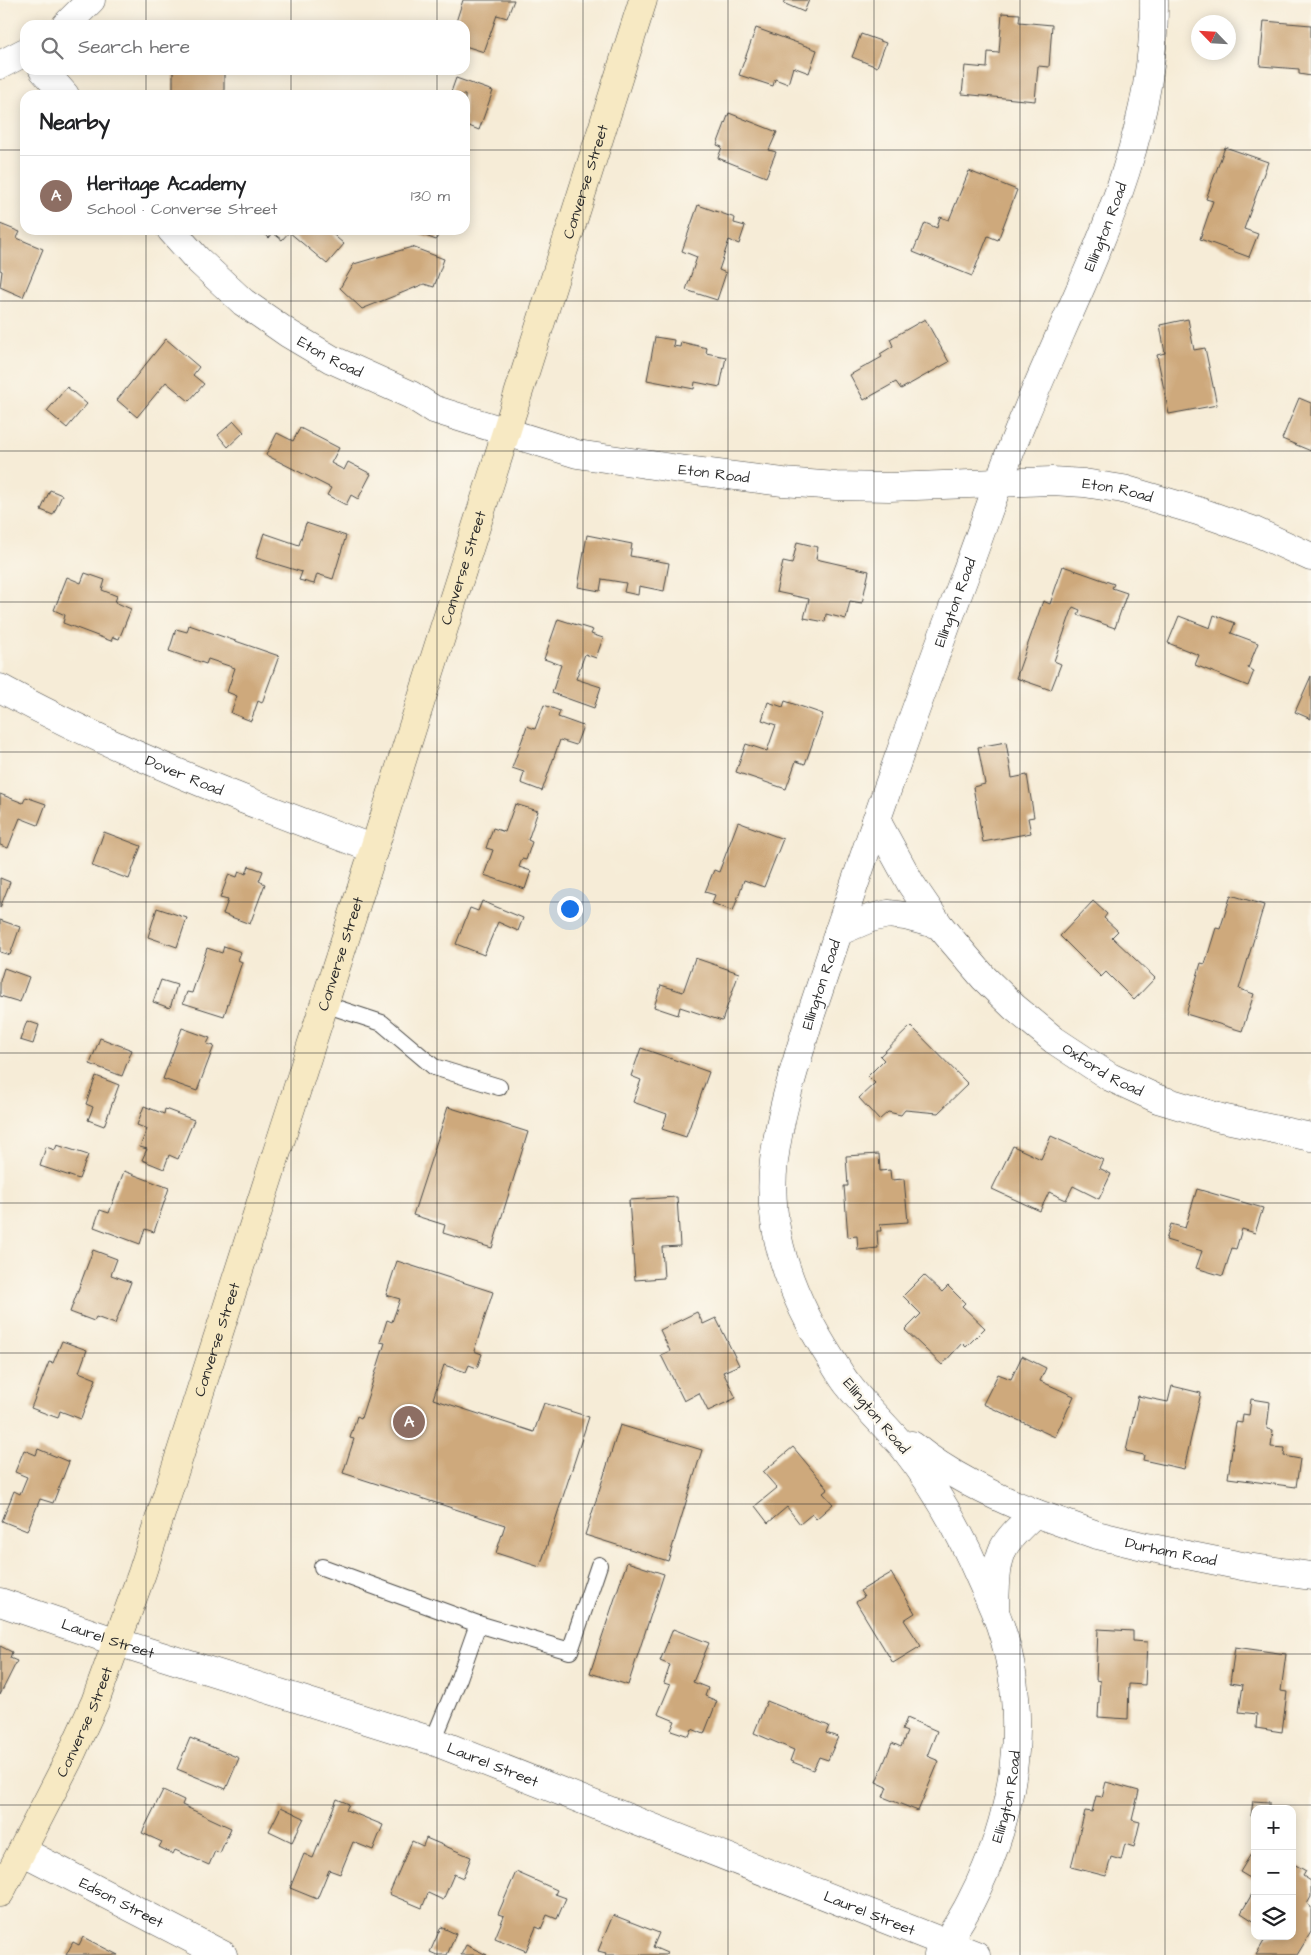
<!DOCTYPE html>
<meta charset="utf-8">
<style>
:root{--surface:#fff;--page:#f6f6f6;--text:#202124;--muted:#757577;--line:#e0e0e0;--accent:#c8321e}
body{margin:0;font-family:"Architects Daughter",sans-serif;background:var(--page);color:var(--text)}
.controls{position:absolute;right:15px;bottom:15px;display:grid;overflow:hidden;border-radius:10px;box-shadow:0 2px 12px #0003}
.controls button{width:45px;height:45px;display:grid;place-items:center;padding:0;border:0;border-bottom:1px solid var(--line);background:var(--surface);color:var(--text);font:25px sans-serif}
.compass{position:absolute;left:1191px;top:15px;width:45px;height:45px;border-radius:50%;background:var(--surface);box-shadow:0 2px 12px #0003;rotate:295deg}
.you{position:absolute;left:569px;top:908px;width:18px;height:18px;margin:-12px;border:4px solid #fff;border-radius:50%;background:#1a73e8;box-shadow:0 0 0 8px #1a73e833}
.badge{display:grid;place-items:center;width:32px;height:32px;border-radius:50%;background:var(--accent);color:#fff;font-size:16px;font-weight:700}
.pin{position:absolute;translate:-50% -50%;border:2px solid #fff;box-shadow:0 1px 5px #0006}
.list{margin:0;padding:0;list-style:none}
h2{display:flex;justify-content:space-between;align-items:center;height:65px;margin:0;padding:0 20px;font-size:21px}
h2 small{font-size:16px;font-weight:400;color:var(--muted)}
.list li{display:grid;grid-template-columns:32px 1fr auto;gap:15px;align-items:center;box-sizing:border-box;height:80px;padding:0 20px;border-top:1px solid var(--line)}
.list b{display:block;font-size:19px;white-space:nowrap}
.list p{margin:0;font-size:16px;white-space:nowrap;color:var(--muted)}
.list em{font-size:16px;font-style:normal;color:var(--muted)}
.icon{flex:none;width:28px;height:28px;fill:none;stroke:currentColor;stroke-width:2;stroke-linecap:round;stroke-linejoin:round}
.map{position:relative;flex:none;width:1311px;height:1955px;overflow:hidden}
.search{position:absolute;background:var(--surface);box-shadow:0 2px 12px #0003;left:20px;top:20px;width:450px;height:55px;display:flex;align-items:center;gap:12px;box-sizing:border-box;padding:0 18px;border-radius:15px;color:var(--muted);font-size:19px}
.panel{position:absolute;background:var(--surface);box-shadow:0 2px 12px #0003;left:20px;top:90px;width:450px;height:145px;border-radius:15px}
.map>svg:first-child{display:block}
.building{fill:#cea97b}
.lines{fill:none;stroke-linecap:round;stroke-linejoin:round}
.service-casing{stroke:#494845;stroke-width:18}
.minor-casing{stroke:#494845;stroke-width:29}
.tertiary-casing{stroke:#494845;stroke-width:29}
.secondary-casing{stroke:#494845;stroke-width:29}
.service{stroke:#fff;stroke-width:16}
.minor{stroke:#fff;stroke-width:28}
.tertiary{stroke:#fff;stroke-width:28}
.secondary{stroke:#f7e9c3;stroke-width:28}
.grid{fill:none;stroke:#2b2b2b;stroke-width:1;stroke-opacity:0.55}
.labels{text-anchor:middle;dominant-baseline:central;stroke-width:4.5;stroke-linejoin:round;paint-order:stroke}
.street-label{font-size:15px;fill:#2b2b2b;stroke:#fbf7ec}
</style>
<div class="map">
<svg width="1311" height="1955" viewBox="0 0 1311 1955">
<rect width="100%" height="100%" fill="#fbf7ec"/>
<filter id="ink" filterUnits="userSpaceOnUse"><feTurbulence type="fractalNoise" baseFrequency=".02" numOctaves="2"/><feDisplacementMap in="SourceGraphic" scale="10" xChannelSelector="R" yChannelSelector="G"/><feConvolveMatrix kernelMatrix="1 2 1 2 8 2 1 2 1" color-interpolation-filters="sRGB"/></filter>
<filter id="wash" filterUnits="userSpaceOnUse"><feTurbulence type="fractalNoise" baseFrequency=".0096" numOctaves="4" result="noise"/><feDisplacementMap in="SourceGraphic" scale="20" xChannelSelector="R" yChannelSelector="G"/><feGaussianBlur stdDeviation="1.12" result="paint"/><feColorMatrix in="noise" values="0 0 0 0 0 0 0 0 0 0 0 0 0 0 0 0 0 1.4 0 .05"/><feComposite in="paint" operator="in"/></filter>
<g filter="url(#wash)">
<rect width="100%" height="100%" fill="#f6ecd7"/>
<g id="blocks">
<g class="building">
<path d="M463,0H514L507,18L497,15L484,52L465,46V25H455Z"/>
<path d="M785,0H809L804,12L783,3Z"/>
<path d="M1002,13L1020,14L1019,22L1052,25L1049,67L1038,66L1035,101L962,94L965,66L987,68L988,52L999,53Z"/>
<path d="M1264,21L1311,25V76L1299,74V69L1260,66Z"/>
<path d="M756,28L817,50L809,73L793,67L788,84L775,79L773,86L739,75Z"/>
<path d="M861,34L886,43L877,67L852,57Z"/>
<rect x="173" y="70" width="51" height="25"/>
<path d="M456,78L493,91L479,130L469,126L465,135V95H450Z"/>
<path d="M729,113L777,132L769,150L776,152L766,177L718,158L722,147L717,145Z"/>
<path d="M1225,147L1268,162L1244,229L1258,234L1249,257L1200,239L1213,201L1206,199Z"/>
<path d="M969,171L1017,190L998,240L988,236L972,276L913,252L925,223L937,228L940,217L949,220Z"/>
<path d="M698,205L735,218L734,223L745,226L739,244L729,240L719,270L726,273L717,300L686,290L697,257L682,251Z"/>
<path d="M0,224L20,232L17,238L43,249L23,297L0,287L2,271L0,270Z"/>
<path d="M260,230H328L344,244L327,264L289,232L282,240L273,233L269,238Z"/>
<path d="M410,230H440L436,240Z"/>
<path d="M412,247L444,259L434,287L424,284L362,309L340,288L354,264Z"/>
<path d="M925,319L949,362L901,389L896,382L864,400L850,375L882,357L880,354L893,346L890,339Z"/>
<path d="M1188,319L1194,350L1205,348L1217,405L1169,414L1157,355L1165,353L1160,325Z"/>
<path d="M655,337L674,340L673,346L680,347L681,342L707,348L706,353L726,357L720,387L695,382L694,389L647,380Z"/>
<path d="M166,339L199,367L193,375L204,384L189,401L166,382L137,417L117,400Z"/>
<path d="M67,387L87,404L67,428L47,411Z"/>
<path d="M1299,398L1311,403V451L1282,439Z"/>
<path d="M234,421L244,432L228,447L218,435Z"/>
<path d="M300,428L339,448L331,463L344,470L348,462L371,474L358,499L351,495L346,505L327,495L331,488L266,455L277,433L293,441Z"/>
<path d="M50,490L62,495L53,515L41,510Z"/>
<path d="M306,523L346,536L333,579L317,574L314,584L299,580L302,572L256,558L264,533L299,545Z"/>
<path d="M587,535L632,544L630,556L669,563L664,591L639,586L638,595L624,592L626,583L602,579L600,591L578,587Z"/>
<path d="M797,542L818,547L816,559L869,571L862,603L850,601L846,619L826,614L825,622L804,618L809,599L776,592L783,562L792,564Z"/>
<path d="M1063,566L1114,584L1112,588L1127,593L1115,628L1078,615L1080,610L1073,607L1054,661L1061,664L1051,690L1016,678L1043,601L1050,604Z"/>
<path d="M85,573L105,580L102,590L117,596L115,602L131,609L119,639L113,637L111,641L63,623L65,615L54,610L67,577L81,583Z"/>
<path d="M1214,615L1235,623L1231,633L1258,643L1248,668L1254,671L1248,686L1195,665L1199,655L1168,643L1179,616L1210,628Z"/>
<path d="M558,619L593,630L591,634L603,638L596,658L585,654L576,679L601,687L594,708L552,693L561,665L544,659Z"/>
<path d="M189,625L279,656L262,703L258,701L251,721L231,713L237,696L227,692L235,668L208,659L206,664L169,651L176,629L187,632Z"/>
<path d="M1311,676V719L1295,712Z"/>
<path d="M785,701L823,714L805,764L796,761L786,789L736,772L746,744L767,751L776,725L762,720L768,702L783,707Z"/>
<path d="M544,705L560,711L558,717L583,726L576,745L560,740L542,791L521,783L524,772L512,768L527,726L535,729Z"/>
<path d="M1006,742L1012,778L1027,775L1034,817L1028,818L1031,833L983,842L973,787L985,784L978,747Z"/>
<path d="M0,794L23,803L26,797L46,804L38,825L20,818L8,848L0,845Z"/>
<path d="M515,804L538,811L528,840L532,842L526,860L522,859L519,867L531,871L525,889L484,875L493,850L486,848L493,828L505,832Z"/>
<path d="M738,822L783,839L764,887L744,880L733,911L712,903L715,895L705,892L714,870L719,872Z"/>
<path d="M104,832L141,846L129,879L92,866Z"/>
<path d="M249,866L263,871L259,881L265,884L250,924L223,914L228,900L220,898L229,874L237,877L239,871L246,874Z"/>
<path d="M0,878L10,882L0,908Z"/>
<path d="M1231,895L1264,905L1239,989L1254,994L1242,1031L1186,1014L1201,963L1205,964L1216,928L1220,929Z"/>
<path d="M482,901L523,918L518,931L498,922L484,955L456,944L470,908L478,911Z"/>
<path d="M1093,901L1107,914L1104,918L1118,931L1112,937L1155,978L1134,1000L1106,972L1101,977L1060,936Z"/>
<path d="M157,908L187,918L177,947L148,937Z"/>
<path d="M0,920L20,927L10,955L0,952Z"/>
<path d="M224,946L241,952L238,960L242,962L224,1016L183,1003L187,992L192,993L207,948L222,953Z"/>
<path d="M695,958L739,973L722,1021L680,1007L678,1015L654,1007L661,985L683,992Z"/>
<path d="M4,968L29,977L20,1002L0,996V981Z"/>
<path d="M161,980L177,985L170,1008L153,1002Z"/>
<path d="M27,1021L39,1025L33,1044L20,1040Z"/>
<path d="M911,1026L968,1084L938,1113L905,1110L901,1115L888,1112L879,1120L859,1098L875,1083L868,1076L884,1060L880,1056Z"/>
<path d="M182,1028L210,1038L207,1044L214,1046L197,1091L163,1079Z"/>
<path d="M100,1038L132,1050L122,1076L90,1064Z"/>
<path d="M641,1048L709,1072L686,1137L662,1129L667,1114L633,1102L641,1080L631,1076Z"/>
<path d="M96,1076L119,1085L104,1126L88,1120L93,1107L86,1104Z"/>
<path d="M144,1106L164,1114L165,1109L194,1120L178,1159L169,1155L164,1169L142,1160L147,1149L140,1147L147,1129L137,1125Z"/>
<path d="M448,1107L528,1132L492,1248L443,1233L445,1225L413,1215Z"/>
<path d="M1051,1136L1103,1160L1099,1168L1111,1174L1099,1199L1073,1186L1066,1200L1049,1192L1040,1211L992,1189L1013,1146L1041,1159Z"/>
<path d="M57,1145L88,1155L79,1179L40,1166L46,1147L55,1150Z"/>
<path d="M879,1154L880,1171L890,1170L891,1180L904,1179L908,1222L880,1224L881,1231H877L878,1248L858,1250L857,1236L848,1237L844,1186H848L846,1156Z"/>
<path d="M124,1171L169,1188L154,1232L145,1229L140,1244L94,1227L100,1210L109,1213Z"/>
<path d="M1197,1189L1263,1208L1255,1233L1242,1229L1236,1249L1232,1248L1223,1276L1196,1268L1202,1251L1166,1240L1171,1224L1185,1228Z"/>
<path d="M677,1197L680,1246L662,1247L664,1278L635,1280L629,1200Z"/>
<path d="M93,1250L117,1259L111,1275L131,1282L115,1324L96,1317L94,1321L70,1312Z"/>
<path d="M397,1261L493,1292L474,1351L482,1354L477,1368L469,1365L466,1372L444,1365L433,1399L534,1432L544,1403L589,1417L540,1567L496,1553L505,1525L343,1473L354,1439L350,1438L357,1416L361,1418L385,1343L380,1342L387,1320L392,1322L400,1299L386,1295Z"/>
<path d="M924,1275L942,1292L948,1286L965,1303L962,1306L985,1328L966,1347L962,1343L942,1365L905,1330L921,1314L903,1296Z"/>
<path d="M697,1312L703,1324L716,1318L739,1365L723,1372L736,1398L708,1411L699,1393L684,1401L661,1355L670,1351L660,1330Z"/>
<path d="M62,1341L87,1350L79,1372L96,1379L81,1419L60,1411L58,1418L31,1408L49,1362L53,1363Z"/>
<path d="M1022,1356L1046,1368L1040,1381L1074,1396L1055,1437L983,1404L998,1374L1011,1379Z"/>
<path d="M1172,1386L1201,1393L1184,1469L1143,1460L1144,1455L1126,1451L1138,1396L1168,1402Z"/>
<path d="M1251,1399L1270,1402L1267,1429L1273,1430L1271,1447L1285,1448L1284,1456L1300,1459L1296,1487L1228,1478L1236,1422L1242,1423L1243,1414L1249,1415Z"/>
<path d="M620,1425L702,1450L668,1561L585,1535Z"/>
<path d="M793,1447L828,1489L823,1493L833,1504L816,1519L812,1514L800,1524L787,1507L768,1523L755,1506L777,1488L763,1472Z"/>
<path d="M38,1449L69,1462L53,1503L40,1499L27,1531L2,1521L14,1491L20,1494L27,1477L15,1472L24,1450L36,1455Z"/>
<path d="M627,1562L664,1574L628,1685L590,1673Z"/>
<path d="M891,1573L915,1613L904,1620L921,1646L893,1663L856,1602L864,1597L860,1591Z"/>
<path d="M673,1629L709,1643L693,1682L708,1688L705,1696L717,1701L704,1734L692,1729L689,1736L671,1730L675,1721L658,1714L670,1685L664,1683L670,1665L660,1661Z"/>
<path d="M1098,1629L1133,1631V1641L1147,1642L1145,1685L1129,1684L1128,1719L1098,1717L1100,1681L1096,1680Z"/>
<path d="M0,1646L12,1652L10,1658L17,1661L0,1695Z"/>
<path d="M1235,1647L1286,1654L1281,1691L1287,1692L1282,1732L1256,1728L1257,1714L1239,1712L1243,1685L1230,1683Z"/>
<path d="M767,1701L829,1726L826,1733L838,1737L828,1760L819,1757L813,1770L790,1761L794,1750L754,1733Z"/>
<path d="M907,1718L937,1731L927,1756L939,1761L918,1811L883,1797L887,1787L876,1782L892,1743L901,1747L907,1732L902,1730Z"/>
<path d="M190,1738L239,1758L226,1789L177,1769Z"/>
<path d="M1106,1782L1139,1791L1132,1820L1140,1822L1134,1847L1125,1844L1121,1860L1111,1857L1106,1876L1071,1867L1085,1811L1092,1812L1096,1796L1102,1797Z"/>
<path d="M163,1790L184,1800L182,1805L231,1828L220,1853L215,1851L209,1865L175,1850L173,1854L159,1847L162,1842L142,1833Z"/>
<path d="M337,1799L349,1804L346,1810L383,1825L373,1850L353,1842L340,1874L329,1870L317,1899L290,1888L304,1854L313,1858Z"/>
<path d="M1253,1801L1269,1802V1809H1255V1817L1251,1816Z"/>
<path d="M281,1807L304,1818L292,1842L269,1831Z"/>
<path d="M426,1838L471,1857L463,1878L454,1874L443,1900L428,1893L422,1908L389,1894L412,1841L423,1846Z"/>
<path d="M1251,1854L1255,1856V1881L1240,1872Z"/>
<path d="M1292,1863L1306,1871L1303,1876L1311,1881V1897L1307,1904L1311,1907V1932L1297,1955H1256L1267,1936H1292Z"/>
<path d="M516,1872L557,1890L555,1894L566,1898L557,1919L547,1915L541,1929L536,1927L526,1951L495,1938L504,1916L498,1914Z"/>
<path d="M1252,1894L1255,1896V1922L1241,1913Z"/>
<path d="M613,1915L659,1933L653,1947L667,1953L666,1955H605L606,1953L598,1951Z"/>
<path d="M441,1927L456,1934L447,1955H437L430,1952Z"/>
<path d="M83,1937L118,1955H66L73,1942L79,1945Z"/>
<path d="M466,1945L487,1955H461Z"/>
</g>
</g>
</g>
<g filter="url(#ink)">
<use href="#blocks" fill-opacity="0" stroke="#494845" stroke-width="1"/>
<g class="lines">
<defs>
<g id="service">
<path d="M324,1004L382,1023L434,1067L499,1087"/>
<path d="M322,1567L478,1624L459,1678L433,1741"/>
<path d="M478,1624L570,1651L599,1565"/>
</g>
<g id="minor">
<path d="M66,25L91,0"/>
<path d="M0,65L25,52"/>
<path d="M43,70L65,95"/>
<path id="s1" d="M171,230L197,259L243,302L289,334L331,359L411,395L433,409L577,454L679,469L783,482L836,486L889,487L1052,481L1084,483L1123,489L1198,511L1252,530L1311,557"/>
<path id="s2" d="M0,688C119,753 247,802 374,849"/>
<path d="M876,820L911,884L939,925"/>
<path id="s3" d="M838,932L871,918L888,914L905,916L939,925L984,978L1014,1007L1054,1040L1110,1077L1158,1099L1221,1118L1311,1137"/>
<path d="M912,1445C949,1475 991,1495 1035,1513"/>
<path id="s4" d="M995,1608C996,1589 995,1567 1003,1549C1010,1535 1024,1524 1035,1513L1097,1535L1147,1547L1247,1567L1311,1576"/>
<path id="s5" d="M22,1851L223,1955"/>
<path id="s6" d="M938,1955C949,1937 962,1920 971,1901C1015,1816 1031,1717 1000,1625C994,1608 986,1592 979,1576C960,1532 935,1487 905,1449C887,1427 866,1408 849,1386C842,1378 837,1368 831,1359C793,1300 765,1233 774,1161C780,1112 796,1064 810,1017C826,970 841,923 857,877C891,777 927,677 964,578C984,525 1001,472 1023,420C1079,283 1156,152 1154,0"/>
</g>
<g id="tertiary">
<path id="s7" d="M0,1602L117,1642L433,1741L976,1955"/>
</g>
<g id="secondary">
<path id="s8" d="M0,1893L69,1759L95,1702L142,1573L374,849L643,0"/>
</g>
</defs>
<use href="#service" class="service-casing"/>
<use href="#minor" class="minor-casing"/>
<use href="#tertiary" class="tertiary-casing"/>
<use href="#secondary" class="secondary-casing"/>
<use href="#service" class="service"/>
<use href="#minor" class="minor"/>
<use href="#tertiary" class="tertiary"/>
<use href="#secondary" class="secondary"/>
</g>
</g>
<path class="grid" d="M146,0V25M291,0V25M437,0V25M583,0V1955M728,0V1955M874,0V1955M1020,0V1955M1165,0V1955M146,70V95M291,70V95M437,70V95M0,150H25M465,150H1311M146,230V1955M291,230V1955M437,230V1955M0,301H1311M0,451H1311M0,602H1311M0,752H1311M0,902H1311M0,1053H1311M0,1203H1311M0,1353H1311M0,1504H1311M0,1654H1311M0,1805H1311"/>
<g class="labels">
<g class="street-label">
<text stroke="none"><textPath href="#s8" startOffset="1811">Converse Street</textPath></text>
<text stroke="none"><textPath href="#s6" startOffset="1869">Ellington Road</textPath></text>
<text stroke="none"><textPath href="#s1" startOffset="205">Eton Road</textPath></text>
<text stroke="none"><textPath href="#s1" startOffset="610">Eton Road</textPath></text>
<text stroke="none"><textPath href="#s1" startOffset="1015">Eton Road</textPath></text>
<text stroke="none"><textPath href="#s8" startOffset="1406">Converse Street</textPath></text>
<text stroke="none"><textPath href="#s6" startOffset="1464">Ellington Road</textPath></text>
<text stroke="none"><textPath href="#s2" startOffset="204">Dover Road</textPath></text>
<text stroke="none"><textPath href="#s8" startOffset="1001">Converse Street</textPath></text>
<text stroke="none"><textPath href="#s6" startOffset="1059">Ellington Road</textPath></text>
<text stroke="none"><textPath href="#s3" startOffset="326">Oxford Road</textPath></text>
<text stroke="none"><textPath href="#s8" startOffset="596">Converse Street</textPath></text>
<text transform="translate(876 1416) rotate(50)">Ellington Road</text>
<text stroke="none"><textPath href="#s4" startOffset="250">Durham Road</textPath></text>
<text stroke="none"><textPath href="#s7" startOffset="114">Laurel Street</textPath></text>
<text stroke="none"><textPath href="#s8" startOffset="191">Converse Street</textPath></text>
<text stroke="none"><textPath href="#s7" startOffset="519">Laurel Street</textPath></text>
<text stroke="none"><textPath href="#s6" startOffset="174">Ellington Road</textPath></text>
<text stroke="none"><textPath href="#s5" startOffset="112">Edson Street</textPath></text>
<text stroke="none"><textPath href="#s7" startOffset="924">Laurel Street</textPath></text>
</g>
</g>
</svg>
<div class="controls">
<button>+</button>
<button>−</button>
<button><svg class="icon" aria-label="layers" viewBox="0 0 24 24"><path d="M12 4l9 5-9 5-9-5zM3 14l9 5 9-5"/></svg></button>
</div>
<svg class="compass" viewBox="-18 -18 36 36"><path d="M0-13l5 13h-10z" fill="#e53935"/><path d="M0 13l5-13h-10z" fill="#757577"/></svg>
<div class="you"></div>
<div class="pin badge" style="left:409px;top:1422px;background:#8d6e63">A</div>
<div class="search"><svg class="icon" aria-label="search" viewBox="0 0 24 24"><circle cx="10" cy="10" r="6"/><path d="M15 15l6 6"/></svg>Search here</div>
<section class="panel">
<h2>Nearby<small></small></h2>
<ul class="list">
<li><span class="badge" style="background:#8d6e63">A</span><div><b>Heritage Academy</b><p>School · Converse Street</p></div><em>130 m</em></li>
</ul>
</section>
</div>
